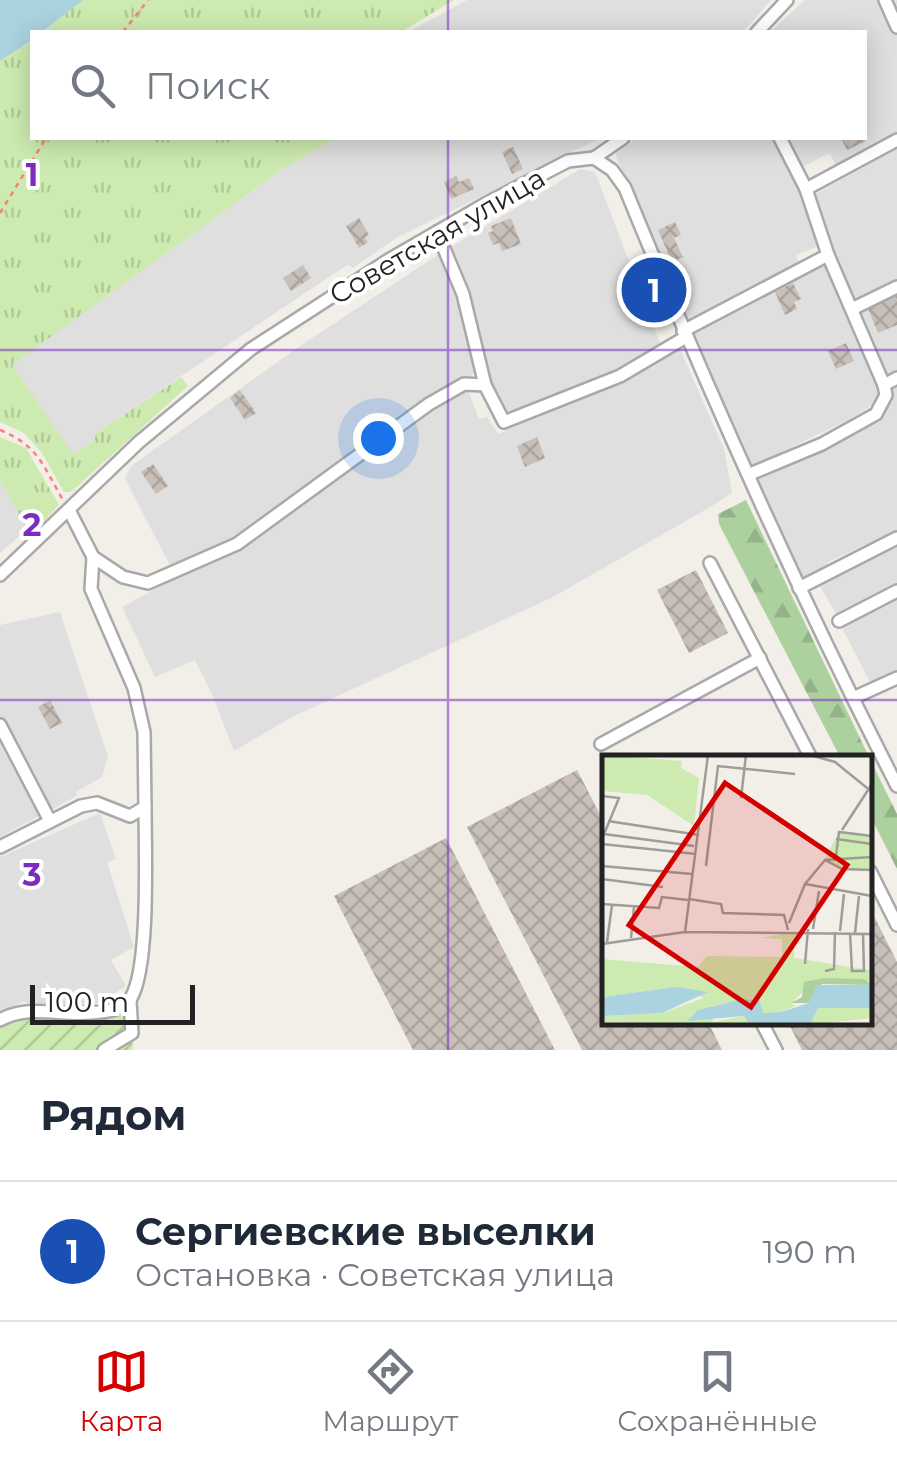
<!DOCTYPE html>
<html lang="ru">
<meta charset="utf-8">
<style>
:root{--surface:#fff;--page:#f6f6f7;--text:#1f2937;--muted:#747a83;--line:#e0e1e3;--accent:#d40000}
body{margin:0;font-family:Montserrat,sans-serif;background:var(--page);color:var(--text)}
.scale{position:absolute;left:30px;bottom:25px;width:165px;box-sizing:border-box;padding-left:10px;border:5px solid #222;border-top:0;font-size:28px;line-height:35px;white-space:nowrap;color:#222;-webkit-text-stroke:8px #fff;paint-order:stroke}
.you{position:absolute;left:378px;top:438px;width:35px;height:35px;margin:-25px;border:8px solid #fff;border-radius:50%;background:#1a73e8;box-shadow:0 0 0 15px #1a73e833}
.badge{display:grid;place-items:center;width:65px;height:65px;border-radius:50%;background:var(--accent);color:#fff;font-size:32px;font-weight:700}
.pin{position:absolute;translate:-50% -50%;border:5px solid #fff;box-shadow:0 2px 10px #0006}
.list{margin:0;padding:0;list-style:none}
h2{display:flex;justify-content:space-between;align-items:center;height:130px;margin:0;padding:0 40px;font-size:42px}
h2 small{font-size:32px;font-weight:400;color:var(--muted)}
.list li{display:grid;grid-template-columns:65px 1fr auto;gap:30px;align-items:center;box-sizing:border-box;height:140px;padding:0 40px;border-top:2px solid var(--line)}
.list b{display:block;font-size:38px;white-space:nowrap}
.list p{margin:0;font-size:32px;white-space:nowrap;color:var(--muted)}
.list em{font-size:32px;font-style:normal;color:var(--muted)}
.icon{flex:none;width:55px;height:55px;fill:none;stroke:currentColor;stroke-width:2;stroke-linecap:round;stroke-linejoin:round}
.map{position:relative;flex:none;width:897px;height:1050px;overflow:hidden}
.search{position:absolute;background:var(--surface);box-shadow:0 5px 25px #0003;left:30px;right:30px;top:30px;height:110px;display:flex;align-items:center;gap:25px;box-sizing:border-box;padding:0 35px;border-radius:0px;color:var(--muted);font-size:38px}
.sheet{height:270px;background:var(--surface)}
nav{display:flex;justify-content:space-around;align-items:center;box-sizing:border-box;height:140px;border-top:2px solid var(--line);background:var(--surface);font-size:28px;color:var(--muted)}
nav a{display:grid;justify-items:center;gap:5px}
nav .on{color:var(--accent)}
.map>svg:first-child{display:block}
.residential{fill:#e0dfdf}
.grass{fill:url(#grass-tufts)}
.forest{fill:url(#forest-firs)}
.garden{fill:url(#garden-furrows)}
.water{fill:#aad3df}
.building{fill:url(#building-cross-hatch)}
.lines{fill:none;stroke-linecap:round;stroke-linejoin:round}
.minor-casing{stroke:#a9a9a9;stroke-width:16}
.path{stroke:#fa8072;stroke-width:2.5;stroke-dasharray:5 5;stroke-linecap:butt}
.minor{stroke:#fff;stroke-width:11}
.grid{fill:none;stroke:#7b2cbf;stroke-width:2.5;stroke-opacity:0.55}
.labels{text-anchor:middle;dominant-baseline:central;stroke-width:8;stroke-linejoin:round;paint-order:stroke}
.street-label{font-size:28px;fill:#222;stroke:#fff}
.inset-road{fill:none;stroke:#9f9d99;stroke-width:2.5}
.view{fill:#d40000;fill-opacity:0.15;stroke:#d40000;stroke-width:5}
.inset-edge{fill:none;stroke:#222;stroke-width:5}
.grid-label{font-size:32px;text-anchor:middle;font-weight:bold;fill:#7b2cbf;stroke:#fff;stroke-width:8;stroke-linejoin:round;paint-order:stroke}
</style>
<div class="map">
<svg width="897" height="1050" viewBox="0 0 897 1050">
<defs>
<pattern id="grass-tufts" width="24" height="20" patternUnits="userSpaceOnUse" patternTransform="scale(2.5)"><rect width="24" height="20" fill="#cdebb0"/><path d="M3 7l-1-3M5 7V3M7 7l1-3M15 17l-1-3M17 17v-4M19 17l1-3" fill="none" stroke="#b0c997"/></pattern>
<pattern id="forest-firs" width="22" height="20" patternUnits="userSpaceOnUse" patternTransform="scale(2.5)"><rect width="22" height="20" fill="#add19e"/><path d="M5 1l3.5 6h-7zM16 11l3.5 6h-7z" fill="#95b388"/></pattern>
<pattern id="garden-furrows" width="10" height="10" patternUnits="userSpaceOnUse" patternTransform="scale(2.5)"><rect width="10" height="10" fill="#cdebb0"/><path d="M-1 1l2-2M0 10L10 0M9 11l2-2" fill="none" stroke="#b0c997"/></pattern>
<pattern id="building-cross-hatch" width="8" height="8" patternUnits="userSpaceOnUse" patternTransform="scale(2.5)"><rect width="8" height="8" fill="#c7bfb8"/><path d="M0 0l8 8M0 8l8-8" fill="none" stroke="#aba49e"/></pattern>
</defs>
<rect width="100%" height="100%" fill="#f2efe9"/>
<g class="residential">
<path d="M467,0H771L743,32H408Z"/>
<path d="M805,0H897V135L837,168L830,153L800,168L784,138H864V32H770Z"/>
<path d="M336,138H601L396,238L353,268L347,265L96,433L94,441L72,455L11,365L284,168Z"/>
<path d="M639,138H777L805,195L821,245L796,255L800,266L687,324L616,156L617,149Z"/>
<path d="M897,149V282L854,305L833,257L814,195Z"/>
<path d="M580,169L595,172L661,345L590,382L507,417L488,377L451,247Z"/>
<path d="M442,252L461,302L478,372L452,385L392,425L235,538L171,567L125,479L131,466L303,344Z"/>
<path d="M827,260L882,393L875,403L848,420L752,466L690,332Z"/>
<path d="M897,289V374L891,377L885,374L857,310Z"/>
<path d="M680,349L724,449L732,493L712,506L551,598L292,717L234,751L212,694L195,660L155,677L122,607L252,537L432,408L468,390L479,419L487,417L498,434L602,390Z"/>
<path d="M897,385V530L828,562L826,568L801,578L755,478L888,408L892,388Z"/>
<path d="M0,481L28,529L0,553Z"/>
<path d="M897,542V588L838,617L817,581Z"/>
<path d="M897,595V672L871,684L840,624Z"/>
<path d="M60,612L108,757L102,777L76,792L77,796L0,837V625Z"/>
<path d="M100,813L116,859L107,862L134,947L111,960L126,986L92,1007H63L22,1002L0,1013V857Z"/>
</g>
<g class="grass">
<path d="M83,0H454L401,32H42Z"/>
<path d="M32,40V138H336L284,168L12,365L73,454L94,441L96,433L181,377L188,386L71,492H64L42,453L24,433L0,422V61Z"/>
<path d="M0,437L26,448L59,505L34,532L28,529L0,481Z"/>
</g>
<g class="forest">
<path d="M746,500L869,757H840L719,524L718,514Z"/>
<path d="M870,759L897,814V869L870,815Z"/>
</g>
<path class="garden" d="M130,1005L133,1050H0V1020Z"/>
<path class="water" d="M0,0H83L42,32H32V40L0,61Z"/>
<g class="building">
<path d="M841,138H865L866,141L847,150Z"/>
<path d="M513,147L523,169L512,174L502,152Z"/>
<path d="M456,176L459,182L469,178L474,189L451,199L444,182Z"/>
<path d="M359,218L369,235L365,238L368,242L359,248L346,226Z"/>
<path d="M511,218L521,244L502,251L499,243L493,245L488,233L493,231L491,226Z"/>
<path d="M675,222L681,235L674,238L683,257L672,262L658,230Z"/>
<path d="M303,265L311,278L291,291L283,278Z"/>
<path d="M793,283L801,299L794,302L797,309L785,315L775,292Z"/>
<path d="M897,294V325L878,333L867,306Z"/>
<path d="M846,343L854,361L836,369L828,351Z"/>
<path d="M240,390L256,413L245,420L230,398Z"/>
<path d="M537,437L545,458L525,467L517,446Z"/>
<path d="M153,464L168,486L156,494L141,472Z"/>
<path d="M696,570L728,633L689,653L657,590Z"/>
<path d="M50,700L62,723L50,729L38,707Z"/>
<path d="M577,770L604,822V1022H708L722,1050H582L467,827Z"/>
<path d="M446,838L555,1050H413L334,896Z"/>
<path d="M870,908L897,962V1050H802L788,1022H870Z"/>
</g>
<g class="lines">
<defs>
<g id="minor">
<path d="M885,0L897,27"/>
<path d="M757,32L787,0"/>
<path d="M780,138L806,189"/>
<path d="M594,158L623,138"/>
<path d="M437,232L463,294L485,385"/>
<path d="M828,255L884,385"/>
<path d="M852,309L897,287"/>
<path d="M683,331L828,255L806,189L897,140"/>
<path d="M750,474L822,444L876,414L886,395L884,385L897,378"/>
<path d="M69,510L93,557L123,577L148,583L237,544L429,404L464,384L485,385L504,422L620,376L686,337"/>
<path d="M710,563L811,758"/>
<path d="M0,575L139,442L251,349L387,261L487,203L568,161L594,158L612,170L625,188C708,391 797,591 897,786"/>
<path d="M799,588L897,538"/>
<path d="M839,621L897,591"/>
<path d="M853,698L897,678"/>
<path d="M0,725L50,821"/>
<path d="M601,744L760,658"/>
<path d="M0,847L81,806L97,803L130,816L145,807L144,732L134,688L91,589L93,557"/>
<path d="M870,871L897,925"/>
<path d="M0,1020C29,1004 58,1016 90,1013C104,1012 123,1011 131,998C150,966 145,848 145,807"/>
<path d="M763,1025L776,1050"/>
<path d="M104,1050L132,1033L130,1001"/>
</g>
</defs>
<use href="#minor" class="minor-casing"/>
<g class="path">
<path d="M123,32L148,0"/>
<path d="M0,213L46,138"/>
<path d="M0,430C39,446 43,466 63,500"/>
</g>
<use href="#minor" class="minor"/>
</g>
<path class="grid" d="M448,0V32M448,138V1050M0,350H897M0,700H897"/>
<g class="labels">
<g class="street-label">
<text transform="translate(437 236) rotate(-30)">Советская улица</text>
</g>
</g>
<g transform="translate(602 755)">
<rect width="270" height="270" fill="#f2efe9"/>
<path d="M0,0L80,6L79,13L97,23L92,71L45,40L0,36ZM187,178H193L192,203L268,215L270,227L215,224L189,248L193,251L179,257L162,259L151,244L109,251L111,267L143,261L148,270L0,267V261L60,258L102,243L74,232L0,242V204L96,212L105,201L180,202V184L159,183ZM216,253H270V263L208,270Z" fill="#cdebb0"/>
<path d="M222,223L262,224L270,230L220,229L207,248H189L200,242L202,227Z" fill="#add19e"/>
<path d="M237,77L270,81V116L240,114L223,104Z" fill="#cdebb0"/>
<path d="M215,230H270V253H216L208,270H148L142,261L86,266L96,255L137,245L157,244L161,258L179,257L207,248ZM74,232L106,237L60,258L0,261V242Z" fill="#aad3df"/>
<path class="inset-road" d="M106,0L83,177L270,179M208,0L233,7L270,37M0,41L17,43L0,84M139,43L144,0M6,66L97,80M240,75L270,29M2,79L92,91M234,84L270,89M0,89L94,99M234,101L237,77L270,81M223,105L270,102M0,111L90,119M104,111L116,11L193,19M0,124L61,132M203,129L223,105L240,114L270,115M87,144L119,149L121,158L182,160L186,175M0,149L57,153L60,142L86,145M187,168L203,129L270,141M211,174L217,136M238,176L242,139M248,178L250,216H262L261,179M253,178L257,141M29,183L32,152M5,187L10,150M0,189L83,177M203,209L206,174M223,216L232,214L233,177"/>
<path class="view" d="M123,28L245,110L149,252L27,170Z"/>
<rect width="270" height="270" class="inset-edge"/>
</g>
<g class="grid-label">
<text x="32" y="186">1</text>
<text x="32" y="536">2</text>
<text x="32" y="886">3</text>
</g>
</svg>
<div class="scale">100 m</div>
<div class="you"></div>
<div class="pin badge" style="left:654px;top:290px;background:#1a4fb4">1</div>
<div class="search"><svg class="icon" aria-label="search" viewBox="0 0 24 24"><circle cx="10" cy="10" r="6"/><path d="M15 15l6 6"/></svg>Поиск</div>
</div>
<section class="sheet">
<h2>Рядом<small></small></h2>
<ul class="list">
<li><span class="badge" style="background:#1a4fb4">1</span><div><b>Сергиевские выселки</b><p>Остановка · Советская улица</p></div><em>190 m</em></li>
</ul>
</section>
<nav>
<a class="on"><svg class="icon" aria-label="map" viewBox="0 0 24 24"><path d="M3 6l6-2 6 2 6-2v14l-6 2-6-2-6 2zM9 4v14M15 6v14"/></svg>Карта</a>
<a><svg class="icon" aria-label="directions" viewBox="0 0 24 24"><path d="M12 3l9 9-9 9-9-9zM9 14v-3h6M13 9l2 2-2 2"/></svg>Маршрут</a>
<a><svg class="icon" aria-label="saved" viewBox="0 0 24 24"><path d="M7 4h10v16l-5-4-5 4z"/></svg>Сохранённые</a>
</nav>
